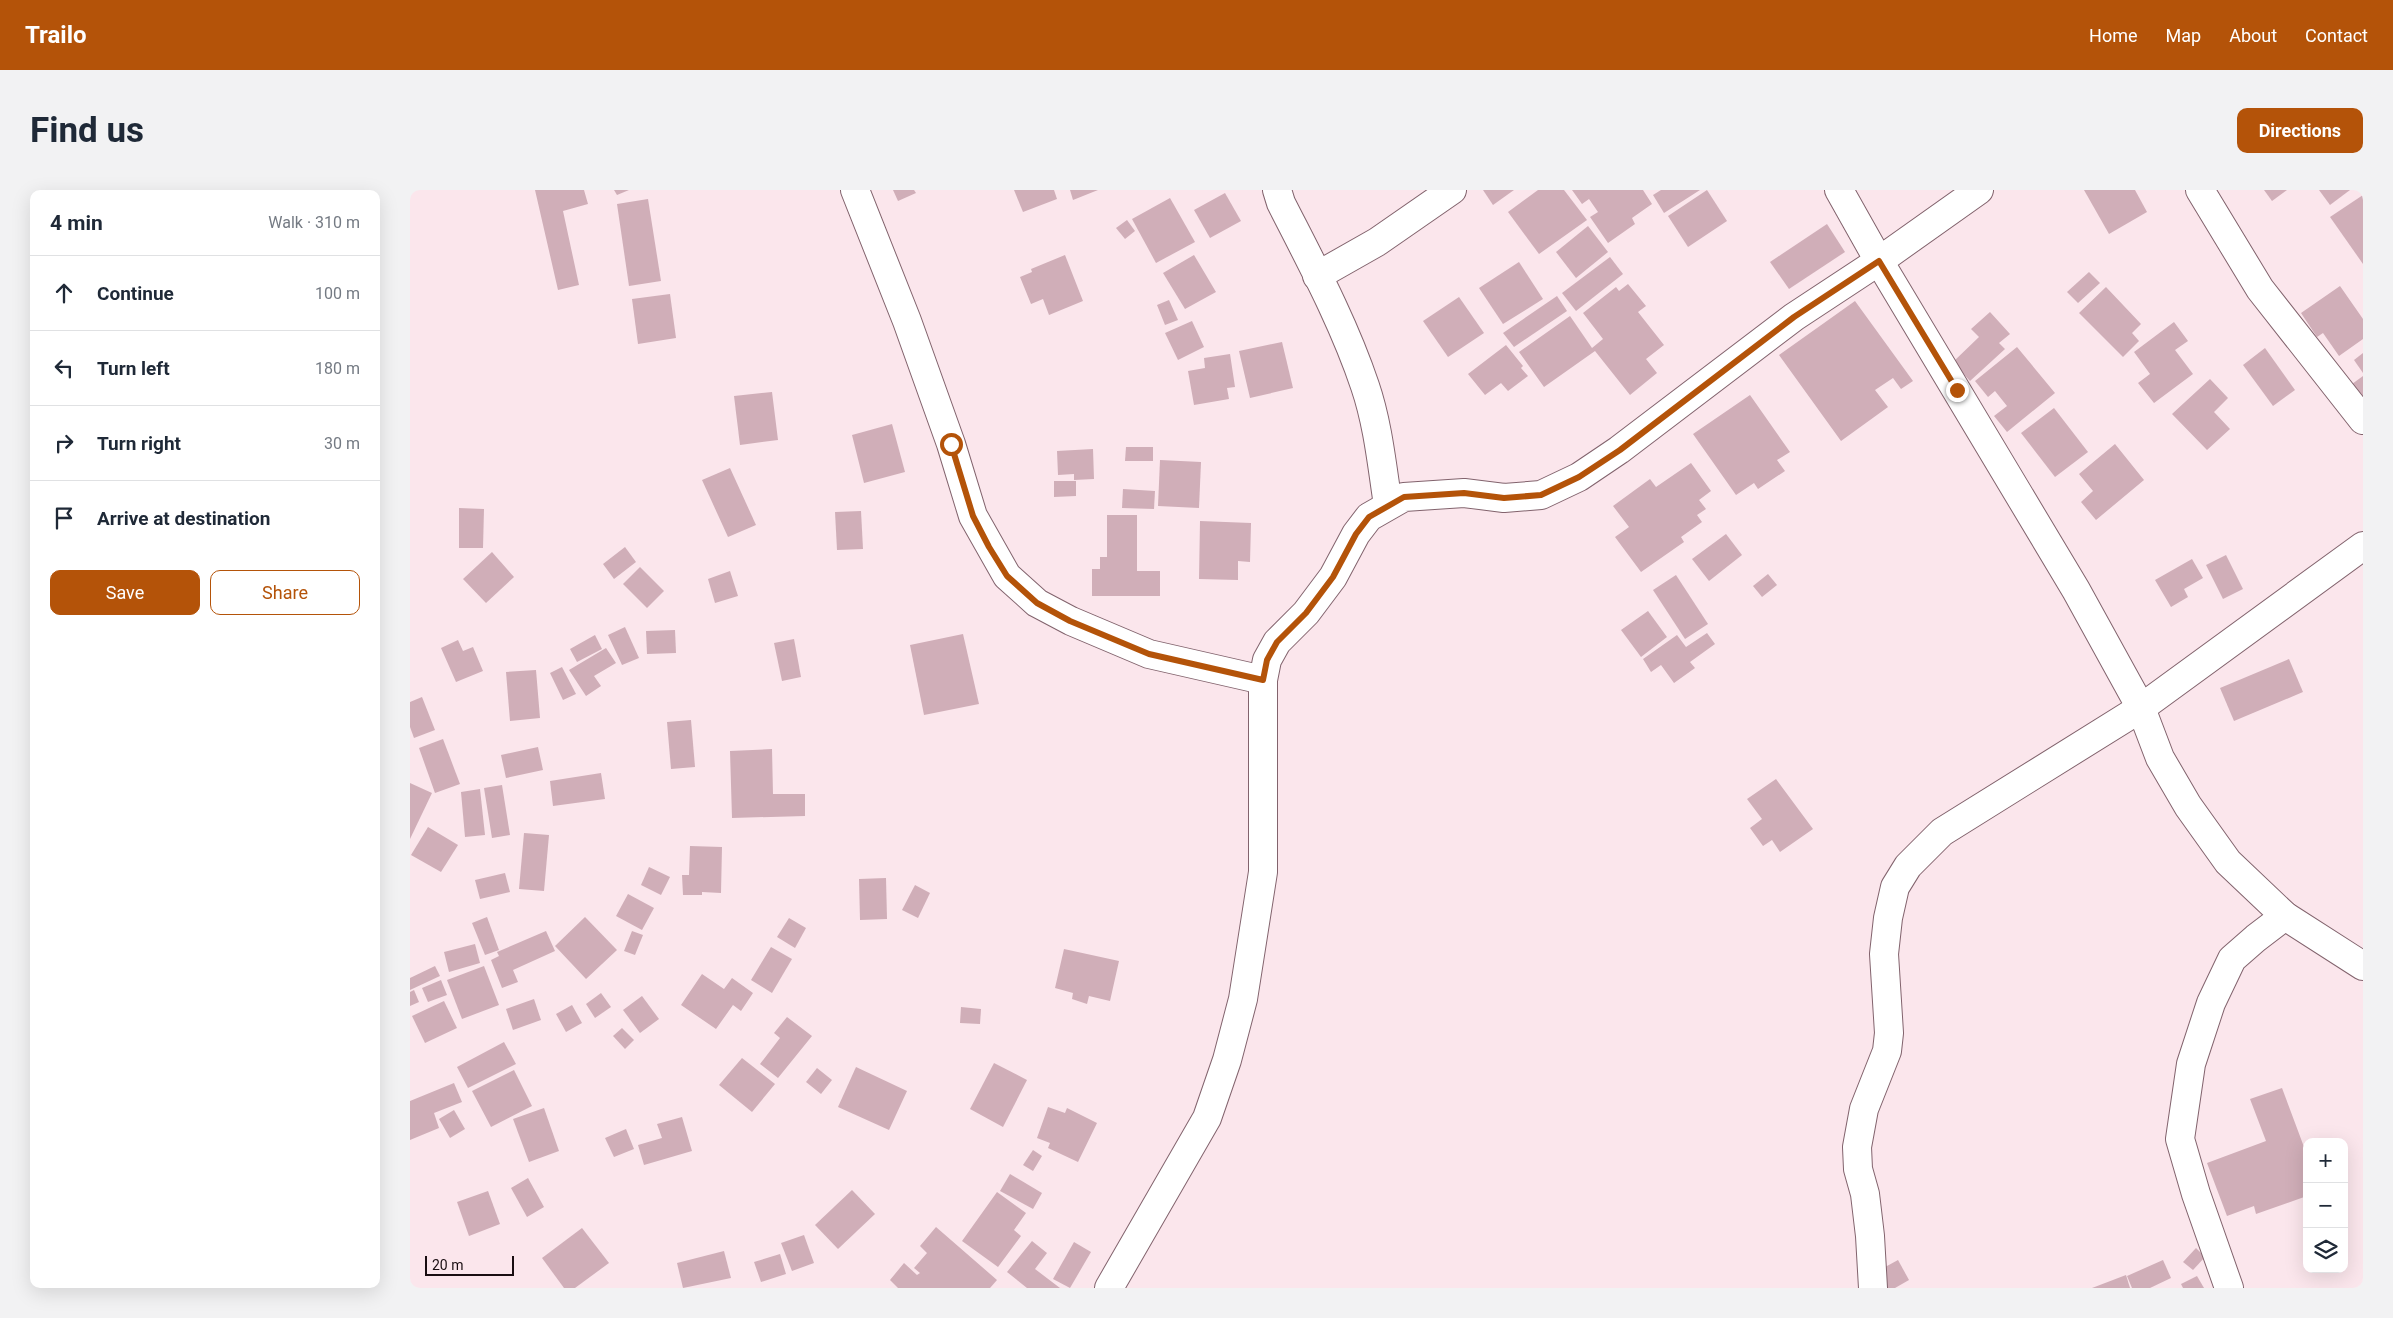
<!DOCTYPE html>
<meta charset="utf-8">
<style>
:root{--surface:#fff;--page:#f2f2f3;--text:#1f2937;--muted:#747a83;--line:#e0e1e3;--accent:#b45309}
body{margin:0;font-family:Roboto,sans-serif;background:var(--page);color:var(--text)}
.controls{position:absolute;right:15px;bottom:15px;display:grid;overflow:hidden;border-radius:10px;box-shadow:0 5px 20px #0002}
.controls button{width:45px;height:45px;display:grid;place-items:center;padding:0;border:0;border-bottom:1px solid var(--line);background:var(--surface);color:var(--text);font:25px sans-serif}
.scale{position:absolute;left:15px;bottom:12px;width:89px;box-sizing:border-box;padding-left:5px;border:2px solid #190d11;border-top:0;font-size:14px;line-height:18px;white-space:nowrap;color:#190d11;-webkit-text-stroke:4px #fbe6ec;paint-order:stroke}
.stop{position:absolute;width:15px;height:15px;margin:-11px;border:4px solid #b45309;border-radius:50%;background:#fff}
.stop.end{background:#b45309;border-color:#fff;box-shadow:0 1px 5px #0008}
.list{margin:0;padding:0;list-style:none}
h2{display:flex;justify-content:space-between;align-items:center;height:65px;margin:0;padding:0 20px;font-size:21px}
h2 small{font-size:16px;font-weight:400;color:var(--muted)}
.list li{display:grid;grid-template-columns:32px 1fr auto;gap:15px;align-items:center;box-sizing:border-box;height:75px;padding:0 20px;border-top:1px solid var(--line)}
.list b{display:block;font-size:19px;white-space:nowrap}
.list em{font-size:16px;font-style:normal;color:var(--muted)}
.actions{display:flex;gap:10px;padding:15px 20px}
.actions a{flex:1;padding:11px 0;border:1px solid var(--accent);border-radius:10px;text-align:center;font-size:18px;color:var(--accent)}
.actions .main{background:var(--accent);color:#fff}
.icon{flex:none;width:28px;height:28px;fill:none;stroke:currentColor;stroke-width:2;stroke-linecap:round;stroke-linejoin:round}
.map{position:relative;flex:none;width:1953px;height:1098px;overflow:hidden;border-radius:10px}
header{display:flex;align-items:center;gap:30px;box-sizing:border-box;height:70px;padding:0 25px;background:var(--accent);color:#fff}
header strong{font-size:24px}
nav{display:flex;gap:28px;margin-inline-start:auto;font-size:18px}
.intro{display:flex;align-items:center;justify-content:space-between;box-sizing:border-box;height:120px;padding:0 30px}
h1{margin:0;font-size:35px}
.button{padding:12px 22px;border-radius:10px;background:var(--accent);color:#fff;font-size:18px;font-weight:700}
main{display:flex;gap:30px;padding:0 30px}
aside{flex:1;background:var(--surface);border-radius:10px;box-shadow:0 5px 20px #0002}
.map>svg:first-child{display:block}
.building{fill:#d0aeb8}
.lines{fill:none;stroke-linecap:round;stroke-linejoin:round}
.street-casing{stroke:#82636d;stroke-width:30}
.street{stroke:#fff;stroke-width:28}
.route{stroke:#b45309;stroke-width:6}
</style>
<header>
<strong>Trailo</strong>
<nav><a>Home</a><a>Map</a><a>About</a><a>Contact</a></nav>
</header>
<div class="intro"><h1>Find us</h1><a class="button">Directions</a></div>
<main>
<aside>
<h2>4 min<small>Walk · 310 m</small></h2>
<ul class="list">
<li><svg class="icon" aria-label="ahead" viewBox="0 0 24 24"><path d="M12 20V5M6 11l6-6 6 6"/></svg><div><b>Continue</b></div><em>100 m</em></li>
<li><svg class="icon" aria-label="left" viewBox="0 0 24 24"><path d="M17 20v-9H6M10 6l-5 5 5 5"/></svg><div><b>Turn left</b></div><em>180 m</em></li>
<li><svg class="icon" aria-label="right" viewBox="0 0 24 24"><path d="M7 20v-9h11M14 6l5 5-5 5"/></svg><div><b>Turn right</b></div><em>30 m</em></li>
<li><svg class="icon" aria-label="arrive" viewBox="0 0 24 24"><path d="M6 21V4h12l-3 4 3 4H6"/></svg><div><b>Arrive at destination</b></div></li>
</ul>
<div class="actions"><a class="main">Save</a><a>Share</a></div>
</aside>
<div class="map">
<svg width="1953" height="1098" viewBox="0 0 1953 1098">
<rect width="100%" height="100%" fill="#fbe6ec"/>
<g class="building">
<path d="M125,0H174L178,14L153,21L169,95L148,100Z"/>
<path d="M204,0H219L207,5Z"/>
<path d="M483,0H504L506,3L488,11Z"/>
<path d="M604,0H644L647,9L613,22Z"/>
<path d="M660,0H688L663,10Z"/>
<path d="M1073,0H1104L1083,15Z"/>
<path d="M1128,0H1154L1177,30L1129,64L1098,22Z"/>
<path d="M1162,0H1233L1242,14L1222,28L1225,34L1198,53L1180,27L1188,22L1179,9L1172,14Z"/>
<path d="M1251,0H1290L1254,23L1243,5Z"/>
<path d="M1297,0L1317,31L1278,57L1258,26Z"/>
<path d="M1674,0H1725L1737,22L1699,44Z"/>
<path d="M1854,0H1877L1862,11Z"/>
<path d="M1909,0H1940L1920,15Z"/>
<path d="M815,3L831,31L800,48L784,20Z"/>
<path d="M1953,5V74L1920,27Z"/>
<path d="M760,8L785,52L746,73L722,29Z"/>
<path d="M238,9L251,91L219,96L207,14Z"/>
<path d="M717,30L725,41L715,49L706,38Z"/>
<path d="M1417,34L1435,62L1379,99L1360,72Z"/>
<path d="M1178,36L1198,62L1166,88L1146,62Z"/>
<path d="M655,65L673,111L639,125L633,109L621,114L610,87L622,82L621,79Z"/>
<path d="M784,65L806,102L775,119L753,83Z"/>
<path d="M1200,67L1213,84L1166,121L1152,103Z"/>
<path d="M1109,72L1133,109L1093,134L1069,98Z"/>
<path d="M1679,82L1690,93L1668,113L1657,102Z"/>
<path d="M1218,94L1236,116L1228,122L1254,155L1236,169L1247,183L1220,205L1185,161L1134,197L1109,162L1160,126L1182,158L1193,149L1173,123L1206,97L1209,101Z"/>
<path d="M1930,96L1953,129V149L1929,166L1913,143L1907,147L1891,123Z"/>
<path d="M1696,97L1731,134L1722,143L1729,151L1713,167L1669,123Z"/>
<path d="M260,104L266,148L228,154L222,109Z"/>
<path d="M1147,106L1157,121L1104,157L1093,143Z"/>
<path d="M1049,107L1074,143L1038,167L1013,131Z"/>
<path d="M759,110L768,130L755,135L747,115Z"/>
<path d="M1445,111L1503,191L1491,199L1483,188L1465,200L1478,217L1431,251L1369,165Z"/>
<path d="M1580,122L1600,144L1589,153L1595,159L1560,191L1543,172L1569,147L1561,139Z"/>
<path d="M782,131L794,157L768,170L755,143Z"/>
<path d="M1764,132L1778,151L1765,160L1783,184L1744,213L1728,193L1740,184L1724,162Z"/>
<path d="M872,152L883,198L840,208L829,161Z"/>
<path d="M1096,155L1113,176L1111,178L1118,186L1098,201L1091,193L1075,205L1058,184Z"/>
<path d="M1607,157L1645,203L1597,242L1584,226L1597,216L1585,201L1578,207L1565,191Z"/>
<path d="M1855,158L1885,200L1863,216L1833,175Z"/>
<path d="M1953,163V183L1944,170Z"/>
<path d="M820,164L825,197L817,198L819,209L784,215L778,181L795,178L794,168Z"/>
<path d="M1953,186V209L1942,194Z"/>
<path d="M1800,189L1818,208L1804,222L1820,239L1797,260L1762,224Z"/>
<path d="M362,202L368,250L330,255L324,206Z"/>
<path d="M1340,205L1380,262L1367,270L1375,281L1348,299L1344,293L1326,305L1283,244Z"/>
<path d="M1644,218L1678,262L1645,287L1611,243Z"/>
<path d="M482,234L495,282L454,293L442,245Z"/>
<path d="M1705,254L1734,290L1686,330L1671,312L1683,301L1669,284Z"/>
<path d="M716,257H743V271H715Z"/>
<path d="M683,259L684,289L664,290V284L648,285L647,261Z"/>
<path d="M750,270L791,272L789,318L748,316Z"/>
<path d="M1281,273L1301,301L1289,310L1296,319L1287,325L1292,332L1271,347L1274,352L1231,382L1205,347L1219,337L1203,316L1240,289L1246,297Z"/>
<path d="M320,278L346,335L318,347L292,290Z"/>
<path d="M644,291H666V306L644,307Z"/>
<path d="M713,299L745,301L744,319L712,318Z"/>
<path d="M49,318L74,319L73,358H49Z"/>
<path d="M451,321L453,359L427,360L425,322Z"/>
<path d="M697,325H727V381H750V406H682V379H690V367H697Z"/>
<path d="M790,331L841,333L840,372L828,371V390L789,389Z"/>
<path d="M1316,344L1332,365L1299,391L1282,369Z"/>
<path d="M215,357L226,372L204,389L193,374Z"/>
<path d="M82,362L104,387L76,413L53,389Z"/>
<path d="M1816,365L1833,399L1813,409L1796,375Z"/>
<path d="M1782,369L1793,388L1774,399L1778,407L1761,417L1745,390Z"/>
<path d="M230,377L254,401L237,418L213,394Z"/>
<path d="M320,381L328,406L305,413L298,389Z"/>
<path d="M1358,384L1367,395L1352,407L1343,396Z"/>
<path d="M1266,385L1298,434L1275,449L1243,400Z"/>
<path d="M1238,421L1257,447L1231,467L1211,440Z"/>
<path d="M215,437L229,468L212,475L198,445Z"/>
<path d="M265,440L266,463L237,464L236,441Z"/>
<path d="M1297,443L1305,454L1280,472L1285,478L1264,493L1251,475L1241,482L1233,469L1267,445L1276,457Z"/>
<path d="M553,444L569,514L514,525L500,455Z"/>
<path d="M185,445L192,459L167,472L160,459Z"/>
<path d="M384,449L391,487L372,491L364,453Z"/>
<path d="M48,450L53,461L63,457L73,481L46,492L31,458Z"/>
<path d="M196,458L206,473L184,486L191,496L176,506L159,480Z"/>
<path d="M1879,469L1893,502L1824,531L1810,498Z"/>
<path d="M152,477L166,504L153,510L140,483Z"/>
<path d="M126,480L130,528L100,531L96,482Z"/>
<path d="M12,507L25,540L4,548L0,537V512Z"/>
<path d="M281,530L285,577L261,579L257,532Z"/>
<path d="M33,549L50,594L25,603L9,558Z"/>
<path d="M128,557L133,580L96,588L91,565Z"/>
<path d="M362,559L363,604H395V626L322,628L320,561Z"/>
<path d="M191,583L195,609L143,616L140,591Z"/>
<path d="M1366,589L1403,639L1370,662L1362,650L1353,656L1340,638L1352,629L1337,609Z"/>
<path d="M0,593L22,603L0,649Z"/>
<path d="M92,595L100,645L82,648L74,598Z"/>
<path d="M70,599L75,645L55,647L51,602Z"/>
<path d="M18,637L48,655L31,682L1,665Z"/>
<path d="M114,643L139,645L134,701L109,699Z"/>
<path d="M280,656L312,657L311,703L292,702V705H273L272,685H279Z"/>
<path d="M239,677L260,687L251,705L231,695Z"/>
<path d="M95,683L100,702L70,709L65,690Z"/>
<path d="M476,688L477,729L450,730L449,689Z"/>
<path d="M505,695L520,703L508,728L492,720Z"/>
<path d="M218,704L244,718L232,740L206,726Z"/>
<path d="M77,727L89,760L75,765L62,733Z"/>
<path d="M175,727L207,760L176,789L145,756Z"/>
<path d="M379,728L396,738L385,758L367,747Z"/>
<path d="M136,741L145,761L103,780L108,792L92,798L81,770L89,766L87,762Z"/>
<path d="M222,741L233,745L225,765L214,761Z"/>
<path d="M65,754L70,773L39,782L34,762Z"/>
<path d="M361,757L382,769L362,803L341,790Z"/>
<path d="M654,759L709,771L700,811L679,806L677,814L662,809L663,803L645,798Z"/>
<path d="M25,776L30,786L0,800V788Z"/>
<path d="M74,776L89,815L52,829L37,790Z"/>
<path d="M292,784L314,799L322,788L343,803L331,821L323,815L306,839L271,815Z"/>
<path d="M31,790L37,805L18,812L12,798Z"/>
<path d="M4,800L9,812L0,816V802Z"/>
<path d="M191,803L201,817L185,828L176,814Z"/>
<path d="M232,806L249,829L230,843L213,820Z"/>
<path d="M124,809L131,830L103,840L96,819Z"/>
<path d="M34,811L47,838L15,853L2,826Z"/>
<path d="M162,815L172,833L156,842L146,824Z"/>
<path d="M551,817L571,819L570,834L550,833Z"/>
<path d="M377,827L402,846L368,888L350,874L370,848L364,843Z"/>
<path d="M212,838L224,850L215,859L203,846Z"/>
<path d="M94,852L106,874L58,898L47,877Z"/>
<path d="M332,868L365,894L342,922L309,895Z"/>
<path d="M584,873L617,890L593,937L560,919Z"/>
<path d="M446,877L497,901L479,940L428,917Z"/>
<path d="M407,878L422,890L411,904L396,892Z"/>
<path d="M104,880L122,916L81,937L62,901Z"/>
<path d="M44,893L52,912L24,923L29,938L0,950V911Z"/>
<path d="M1872,898L1897,965V1006L1846,1024L1844,1016L1817,1026L1797,973L1856,951L1840,909Z"/>
<path d="M638,917L655,923L657,918L687,933L668,972L638,958L640,953L627,948Z"/>
<path d="M134,918L149,961L119,972L103,929Z"/>
<path d="M44,920L55,939L40,948L29,929Z"/>
<path d="M272,927L282,961L234,975L228,955L252,948L247,934Z"/>
<path d="M216,939L224,959L204,967L195,948Z"/>
<path d="M623,960L632,966L623,981L613,975Z"/>
<path d="M600,984L632,1003L623,1019L590,1001Z"/>
<path d="M118,988L134,1017L117,1027L101,998Z"/>
<path d="M442,1000L465,1024L428,1059L405,1035Z"/>
<path d="M78,1001L90,1034L59,1046L47,1012Z"/>
<path d="M587,1002L616,1023L604,1040L611,1046L588,1077L552,1051Z"/>
<path d="M526,1037L587,1090L580,1098H488L480,1090L494,1073L507,1085L510,1083L504,1078L517,1063L510,1056Z"/>
<path d="M172,1038L199,1073L165,1098H154L132,1068Z"/>
<path d="M394,1045L404,1073L382,1081L371,1053Z"/>
<path d="M622,1051L637,1063L625,1079L650,1098H617L597,1082Z"/>
<path d="M664,1052L681,1062L660,1098L643,1089Z"/>
<path d="M1786,1058L1795,1067L1783,1080L1773,1072Z"/>
<path d="M314,1061L321,1088L273,1098L267,1073Z"/>
<path d="M370,1064L376,1084L351,1092L344,1072Z"/>
<path d="M1488,1070L1499,1090L1485,1098H1474L1466,1082Z"/>
<path d="M1753,1070L1761,1088L1740,1098H1722L1717,1086Z"/>
<path d="M1716,1085L1720,1098H1682Z"/>
<path d="M1787,1086L1794,1098H1773L1771,1094Z"/>
</g>
<g class="lines">
<defs>
<g id="street">
<path d="M445,0L497,131L541,254L563,326L597,386L627,413L661,431L739,464L853,490"/>
<path d="M867,0L871,13C901,72 934,133 955,196C968,234 972,276 978,315"/>
<path d="M1429,0L1469,71L1666,400L1731,518L1750,568L1778,616L1818,672L1875,726L1953,776"/>
<path d="M1790,0L1850,99L1953,230"/>
<path d="M907,86L967,52L1042,0"/>
<path d="M699,1098L797,928L817,870L833,809L853,682V490L857,470L867,452L896,423L923,387L946,344L959,327L994,307L1054,303L1094,308L1131,305L1169,287L1209,260L1384,127L1469,71L1569,0"/>
<path d="M1463,1098L1460,1046L1455,1004L1448,979L1447,957L1454,919L1477,861L1479,843L1474,764L1478,728L1485,697L1498,676L1532,642L1731,518L1953,356"/>
<path d="M1819,1098L1786,1004L1770,949L1781,874L1801,813L1822,769L1846,748L1875,726"/>
</g>
</defs>
<use href="#street" class="street-casing"/>
<use href="#street" class="street"/>
</g>
<g class="lines">
<path class="route" d="M541,254L563,326L579,357L597,386L627,413L660,431L739,464L853,490L857,470L867,452L896,423L923,387L946,344L959,327L994,307L1054,303L1094,308L1131,305L1169,287L1210,260L1384,127L1469,71L1547,200"/>
</g>
</svg>
<div class="controls">
<button>+</button>
<button>−</button>
<button><svg class="icon" aria-label="layers" viewBox="0 0 24 24"><path d="M12 4l9 5-9 5-9-5zM3 14l9 5 9-5"/></svg></button>
</div>
<div class="scale">20 m</div>
<div class="stop" style="left:541px;top:254px"></div>
<div class="stop end" style="left:1547px;top:200px"></div>
</div>
</main>
